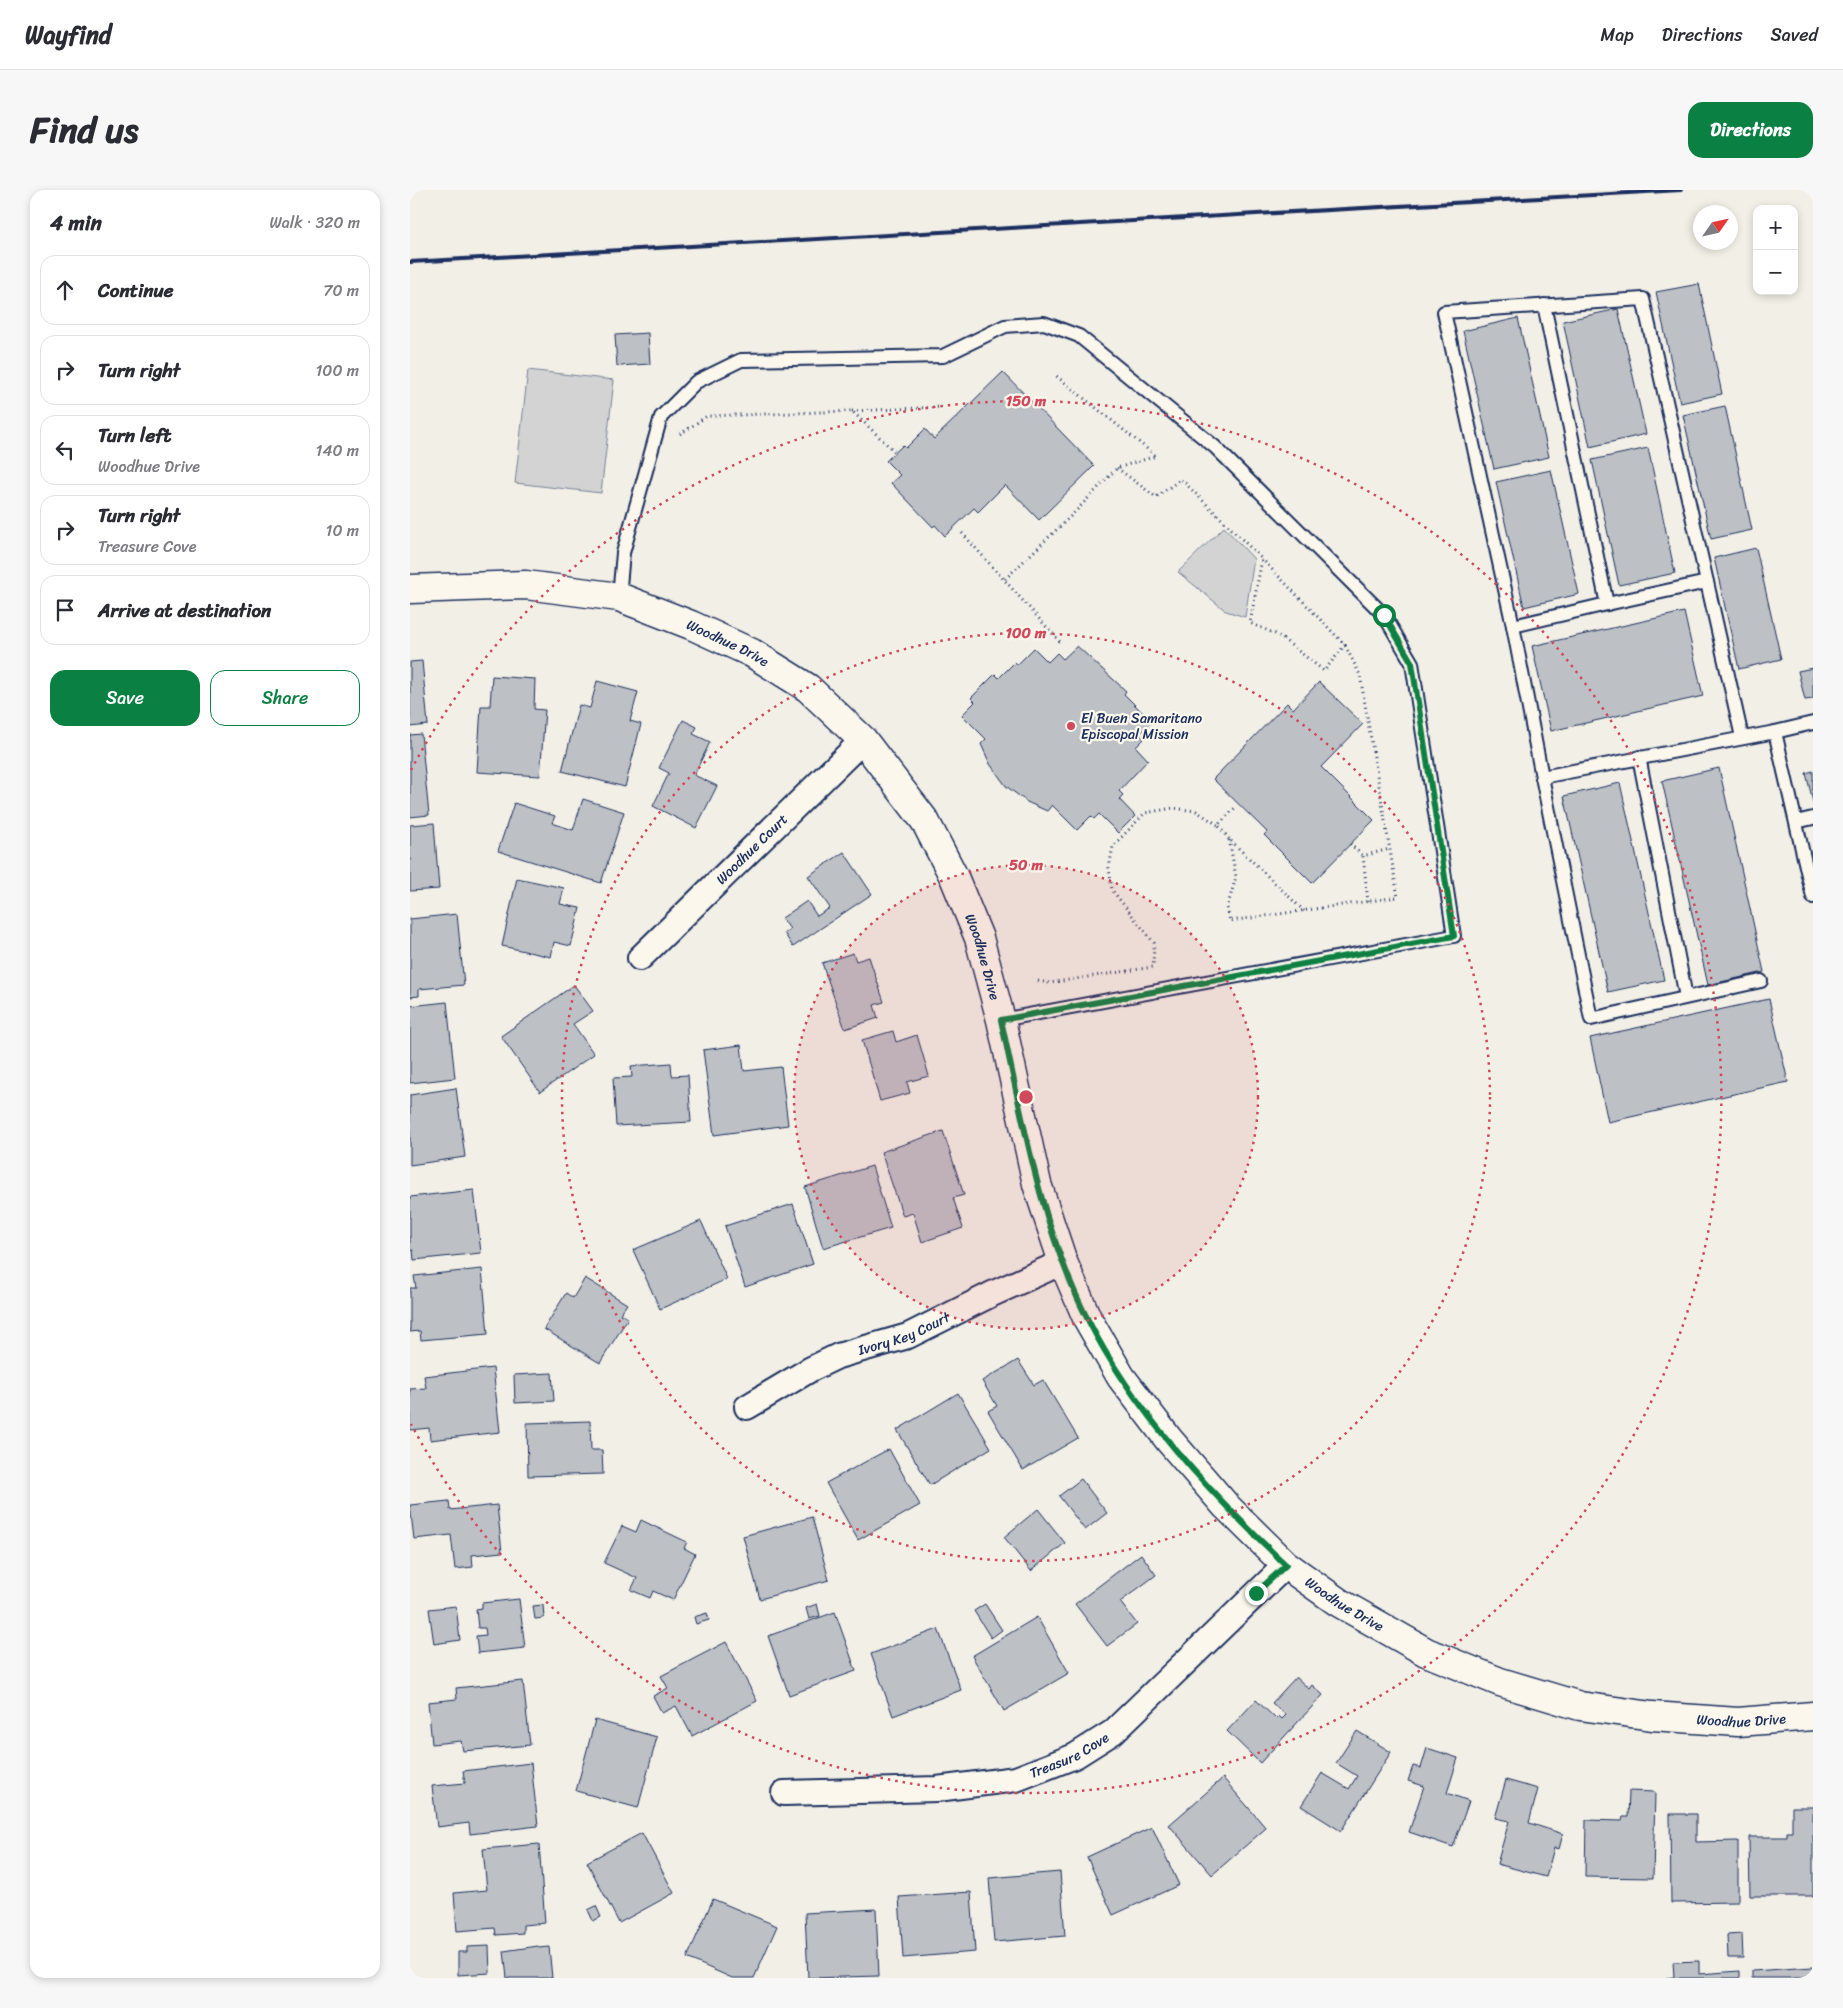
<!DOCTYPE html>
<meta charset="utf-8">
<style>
:root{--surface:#fff;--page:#f7f7f7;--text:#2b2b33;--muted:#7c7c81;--line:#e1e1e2;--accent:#0b8043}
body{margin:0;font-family:Sriracha,sans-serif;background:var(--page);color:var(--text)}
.controls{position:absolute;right:15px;top:15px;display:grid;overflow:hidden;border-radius:10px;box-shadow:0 2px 8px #0003}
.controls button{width:45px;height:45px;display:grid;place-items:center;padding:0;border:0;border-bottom:1px solid var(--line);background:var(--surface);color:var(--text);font:25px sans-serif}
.compass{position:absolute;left:1283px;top:15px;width:45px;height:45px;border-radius:50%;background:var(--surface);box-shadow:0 2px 8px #0003;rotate:56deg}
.stop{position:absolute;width:15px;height:15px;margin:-11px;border:4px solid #0b8043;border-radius:50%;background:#fff}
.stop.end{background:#0b8043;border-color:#fff;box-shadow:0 1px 5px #0008}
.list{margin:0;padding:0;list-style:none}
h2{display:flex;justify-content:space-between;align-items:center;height:65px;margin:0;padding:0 20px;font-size:21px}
h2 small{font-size:16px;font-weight:400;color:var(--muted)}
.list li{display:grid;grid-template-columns:32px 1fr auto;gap:15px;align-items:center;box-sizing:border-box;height:70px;margin:0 10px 10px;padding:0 10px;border:1px solid var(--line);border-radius:15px}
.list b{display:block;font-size:19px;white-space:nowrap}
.list p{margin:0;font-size:16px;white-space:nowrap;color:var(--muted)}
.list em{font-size:16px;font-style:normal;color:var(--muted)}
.actions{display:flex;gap:10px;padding:15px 20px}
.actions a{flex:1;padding:11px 0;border:1px solid var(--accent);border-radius:15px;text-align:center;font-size:18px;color:var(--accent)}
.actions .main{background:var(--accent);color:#fff}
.icon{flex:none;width:28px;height:28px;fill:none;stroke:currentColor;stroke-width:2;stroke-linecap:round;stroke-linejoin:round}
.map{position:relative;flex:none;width:1403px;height:1788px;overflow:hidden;border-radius:15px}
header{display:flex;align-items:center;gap:30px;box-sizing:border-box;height:70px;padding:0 25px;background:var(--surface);border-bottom:1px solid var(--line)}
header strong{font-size:24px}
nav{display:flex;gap:28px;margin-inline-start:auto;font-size:18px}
.intro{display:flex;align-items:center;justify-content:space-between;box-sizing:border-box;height:120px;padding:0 30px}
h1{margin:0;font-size:35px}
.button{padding:12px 22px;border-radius:15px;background:var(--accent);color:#fff;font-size:18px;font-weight:700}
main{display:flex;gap:30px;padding:0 30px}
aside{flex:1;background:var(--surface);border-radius:15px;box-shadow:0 2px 8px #0003}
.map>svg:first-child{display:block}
.green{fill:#d2d3d2;stroke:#768198}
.building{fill:#bdc0c4;stroke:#1b2f5e}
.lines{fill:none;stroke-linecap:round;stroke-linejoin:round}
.lane-casing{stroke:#1b2f5e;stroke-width:16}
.street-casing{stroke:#1b2f5e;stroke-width:28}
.secondary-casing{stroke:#1b2f5e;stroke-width:31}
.path{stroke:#1b2f5e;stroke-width:3;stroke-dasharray:1 4;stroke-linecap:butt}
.lane{stroke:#fbf7ec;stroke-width:12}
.street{stroke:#fbf7ec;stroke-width:24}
.secondary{stroke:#fbf7ec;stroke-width:28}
.rail{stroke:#1b2f5e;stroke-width:4}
.route{stroke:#0b8043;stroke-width:6}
.ring{fill:none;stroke:#d1495b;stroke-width:2.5;stroke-dasharray:2.5 5}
.poi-dot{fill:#d1495b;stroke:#fbf7ec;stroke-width:2}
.labels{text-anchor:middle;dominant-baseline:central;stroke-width:4.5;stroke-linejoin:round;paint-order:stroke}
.street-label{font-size:14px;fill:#1b2f5e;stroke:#fbf7ec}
.poi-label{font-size:14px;fill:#1b2f5e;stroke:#fbf7ec;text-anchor:start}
.centre{fill:#d1495b;stroke:#fbf7ec;stroke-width:2.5}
.ring-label{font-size:15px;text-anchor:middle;font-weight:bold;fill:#d1495b;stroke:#fbf7ec;stroke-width:4.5;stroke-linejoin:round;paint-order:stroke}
</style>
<header>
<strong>Wayfind</strong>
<nav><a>Map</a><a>Directions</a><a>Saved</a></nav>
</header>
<div class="intro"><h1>Find us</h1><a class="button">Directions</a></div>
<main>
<aside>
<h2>4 min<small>Walk · 320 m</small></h2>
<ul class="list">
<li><svg class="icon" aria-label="ahead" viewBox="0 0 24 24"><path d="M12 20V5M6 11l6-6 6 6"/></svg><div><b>Continue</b></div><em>70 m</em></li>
<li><svg class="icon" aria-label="right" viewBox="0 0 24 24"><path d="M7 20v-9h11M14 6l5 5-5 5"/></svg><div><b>Turn right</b></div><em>100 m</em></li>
<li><svg class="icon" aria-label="left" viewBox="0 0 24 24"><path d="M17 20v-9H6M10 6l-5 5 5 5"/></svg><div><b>Turn left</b><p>Woodhue Drive</p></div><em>140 m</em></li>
<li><svg class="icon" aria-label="right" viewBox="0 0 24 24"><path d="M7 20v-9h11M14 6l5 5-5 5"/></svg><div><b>Turn right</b><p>Treasure Cove</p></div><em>10 m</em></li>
<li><svg class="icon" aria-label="arrive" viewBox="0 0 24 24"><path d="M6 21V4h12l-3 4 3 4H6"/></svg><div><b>Arrive at destination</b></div></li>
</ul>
<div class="actions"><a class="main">Save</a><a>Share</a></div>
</aside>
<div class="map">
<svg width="1403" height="1788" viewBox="0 0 1403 1788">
<rect width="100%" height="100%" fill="#f2efe6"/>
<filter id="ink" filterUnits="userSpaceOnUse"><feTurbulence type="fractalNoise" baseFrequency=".02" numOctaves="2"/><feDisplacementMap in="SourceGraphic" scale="10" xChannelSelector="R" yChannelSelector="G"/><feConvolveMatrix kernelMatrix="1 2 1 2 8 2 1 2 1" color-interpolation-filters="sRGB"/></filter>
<g filter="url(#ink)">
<g class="green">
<path d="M118,180L204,190L191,303L105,293Z"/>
<path d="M814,337L844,369L835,427L816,421L768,382Z"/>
</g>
<g class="building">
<path d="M1289,94L1312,204L1270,213L1246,102Z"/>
<path d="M1208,119L1236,244L1180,257L1153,131Z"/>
<path d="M1108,128L1139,267L1084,279L1053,141Z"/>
<path d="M238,143L240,174L207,176L205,145Z"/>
<path d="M593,182L684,276L629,330L595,295L568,322L564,318L535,346L525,335L523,337L481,293L490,285L476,271L493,255L496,258L515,239L524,249Z"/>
<path d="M1315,216L1342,340L1301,349L1273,225Z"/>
<path d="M1238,258L1265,383L1209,395L1182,270Z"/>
<path d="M1141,280L1169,404L1114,417L1086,292Z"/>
<path d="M1346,358L1371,469L1329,479L1304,368Z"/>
<path d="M1274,422L1293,506L1141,541L1122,456Z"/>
<path d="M667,456L716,501L714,504L742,532L730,544L734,549L726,557L738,570L709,601L713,605L709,609L725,626L708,643L689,624L684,629L681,626L667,640L642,615L637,621L617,612L596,596L580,574L571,554L576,549L552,525L565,512L561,508L585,484L589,488L605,472L607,475L624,458L638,472L647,463L653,469Z"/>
<path d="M12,471L18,535L0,537V472Z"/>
<path d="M1403,478V509L1395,510L1388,481Z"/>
<path d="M82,486L125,489L124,519L135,520L130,586L67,582L71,516H80Z"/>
<path d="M187,491L228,502L220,531L231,534L215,597L152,581L169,515L180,518Z"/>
<path d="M909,492L953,534L911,577L964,630L902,693L854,645L857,642L803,589L877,513L883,519Z"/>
<path d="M273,530L287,537L283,544L300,552L284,585L307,596L286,638L243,616L259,583L249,578Z"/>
<path d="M11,544L19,625L0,627V545Z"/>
<path d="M1309,578L1354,782L1298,795L1252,591Z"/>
<path d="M1403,581V612L1396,583Z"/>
<path d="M1210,593L1254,790L1198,802L1154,606Z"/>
<path d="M173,609L214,622L191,693L88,661L104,613L145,626L142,633L163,640Z"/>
<path d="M24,633L29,699L0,701V635Z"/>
<path d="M434,662L462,704L383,757L374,743L380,739L372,728L397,711L407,726L420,718L398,686Z"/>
<path d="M107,688L154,698L150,714L170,718L161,756L144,752L141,767L92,756Z"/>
<path d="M47,724L54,795L9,799V806L0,807V729Z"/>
<path d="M443,763L446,771L459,767L474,812L464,815L468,828L435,839L412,773Z"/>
<path d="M164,795L183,821L163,834L184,864L130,902L91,846Z"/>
<path d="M1359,809L1378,892L1198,932L1180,848Z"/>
<path d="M37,812L45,888L0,893V816Z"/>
<path d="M483,841L486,852L507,845L519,886L497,892L500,903L470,911L452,850Z"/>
<path d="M331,855L334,881L371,877L378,935L304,945L293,860Z"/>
<path d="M261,873L262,886L278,885L281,932L206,936L203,888L222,887L221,876Z"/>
<path d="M46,898L55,967L0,975V905Z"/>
<path d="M533,941L554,1005L543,1008L553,1038L512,1052L503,1023L493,1026L471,962Z"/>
<path d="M462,976L481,1038L413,1058L395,997Z"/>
<path d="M64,1000L71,1063L4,1070L3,1060L0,1061V1007Z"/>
<path d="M383,1014L403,1074L335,1097L315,1036Z"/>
<path d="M291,1031L317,1089L250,1119L223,1060Z"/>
<path d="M72,1079L78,1144L11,1150L10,1141L0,1142V1098H6L4,1086Z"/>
<path d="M175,1088L217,1114L210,1124L218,1128L190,1173L134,1139L156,1103L163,1108Z"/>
<path d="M608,1170L624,1195L633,1190L668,1248L613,1280L578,1221L587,1216L572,1191Z"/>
<path d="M83,1178L90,1242L20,1250L19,1238L0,1240V1199L16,1198L14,1186Z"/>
<path d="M142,1183L144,1211L105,1213L104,1185Z"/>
<path d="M548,1203L581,1258L520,1295L487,1240Z"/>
<path d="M180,1231L181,1260H192L193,1284L118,1286L117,1233Z"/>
<path d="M479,1259L510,1315L448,1350L416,1293Z"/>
<path d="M671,1289L697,1323L675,1340L649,1306Z"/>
<path d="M39,1311L40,1320L87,1315L92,1362L62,1365L63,1377L45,1379L41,1345L4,1349L0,1315Z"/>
<path d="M628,1319L655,1353L621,1381L594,1347Z"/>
<path d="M402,1327L419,1390L350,1409L333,1346Z"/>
<path d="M231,1330L277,1352L274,1358L285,1364L263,1410L243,1401L240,1408L221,1400L227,1388L194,1373L212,1336L226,1342Z"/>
<path d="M731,1364L746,1385L710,1412L727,1434L697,1456L665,1414Z"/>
<path d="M109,1409L115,1458L68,1463L66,1446L76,1445L75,1438H68L66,1419L72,1418V1413Z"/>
<path d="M407,1414L410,1426L399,1429L396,1418Z"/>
<path d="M575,1414L592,1440L581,1448L564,1421Z"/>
<path d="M133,1415L134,1428L125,1429L123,1416Z"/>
<path d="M46,1416L50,1450L24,1454L19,1419Z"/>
<path d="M425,1422L446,1481L379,1505L358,1446Z"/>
<path d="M297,1423L299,1430L286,1434L284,1427Z"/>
<path d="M627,1427L659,1483L594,1521L562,1466Z"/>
<path d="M528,1439L551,1500L483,1526L461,1464Z"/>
<path d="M316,1452L347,1511L282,1546L266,1516L252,1523L243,1506L258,1498L251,1486Z"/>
<path d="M886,1487L899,1499L902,1495L913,1505L850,1573L817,1541L846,1510L866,1529L869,1526L872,1529L876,1525L862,1513Z"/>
<path d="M113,1491L120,1555L53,1561L51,1551L22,1554L18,1512L47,1509L46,1498Z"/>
<path d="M185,1530L247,1547L228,1618L166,1601Z"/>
<path d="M947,1541L981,1562L931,1641L891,1616L912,1583L939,1599L947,1586L926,1573Z"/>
<path d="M1017,1558L1048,1568L1037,1603L1059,1611L1043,1657L999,1642L1014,1596L998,1591L1003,1576L1011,1578Z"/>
<path d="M121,1573L128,1636L60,1644L59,1633L27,1637L22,1596L55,1593L53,1581Z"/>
<path d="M813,1588L856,1638L802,1685L759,1635Z"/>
<path d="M1096,1590L1128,1599L1119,1633L1153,1644L1149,1659L1144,1658L1136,1687L1087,1674L1099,1631L1085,1628Z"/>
<path d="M1219,1601L1245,1602L1243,1688L1175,1687L1176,1630L1212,1631L1213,1627H1218Z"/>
<path d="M1382,1617H1403V1706H1340L1339,1647H1377V1642H1382Z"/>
<path d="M1260,1624H1286V1652L1328,1651V1712L1261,1713Z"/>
<path d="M742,1637L769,1695L703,1725L677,1667Z"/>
<path d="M232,1643L264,1703L209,1733L177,1672Z"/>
<path d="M129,1654L135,1733L113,1735V1743L86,1745L85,1738L47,1741L44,1703L77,1700L73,1659Z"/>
<path d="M650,1682L655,1746L584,1752L579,1688Z"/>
<path d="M561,1702L565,1762L493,1768L489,1707Z"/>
<path d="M303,1709L367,1736L344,1788H322L277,1768Z"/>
<path d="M186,1716L191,1727L183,1731L178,1720Z"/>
<path d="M466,1719L469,1786L398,1788L395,1723Z"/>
<path d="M1332,1744L1333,1768H1318L1317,1745Z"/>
<path d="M79,1756L80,1783L48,1785V1762H57V1757Z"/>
<path d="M128,1756L129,1758L139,1757L142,1788H97L94,1761Z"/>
<path d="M1289,1771V1784L1330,1781V1788H1256L1264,1787L1263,1772Z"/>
<path d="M1403,1777V1788H1342V1781Z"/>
</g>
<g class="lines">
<defs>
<g id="lane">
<path d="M1134,115L1197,414L1297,392"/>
<path d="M209,407L213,363L251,227L286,192L331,170L533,166L595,136L634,133L669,146L805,257L974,425L1002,473L1044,746L591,830"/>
<path d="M1103,436L1197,414"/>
<path d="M1403,533L1365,542L1403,707"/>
<path d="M1229,567L1276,807"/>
<path d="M1132,587L1103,436L1034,122L1233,109L1332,547"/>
<path d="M1386,632L1403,628"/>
<path d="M1351,791L1181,829L1132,587L1365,542"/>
</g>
<g id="street">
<path id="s1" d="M230,768L453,550"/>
<path id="s2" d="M337,1217L401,1179L428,1166L498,1146L582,1104L653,1072"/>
<path id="s3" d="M374,1603L527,1599L606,1589L665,1566L703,1542L876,1375"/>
</g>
<g id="secondary">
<path id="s4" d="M0,399L116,395L209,407L281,435L342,463L398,498L453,550L515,631L544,687L569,748L591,830L627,994L653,1072L677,1128L711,1187L759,1250L816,1316L876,1375L928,1412L1016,1462L1090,1492L1170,1516L1242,1526L1328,1532L1403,1526"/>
</g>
</defs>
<use href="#lane" class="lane-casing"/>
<use href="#street" class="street-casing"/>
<use href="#secondary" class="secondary-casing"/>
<g class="path">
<path d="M442,221L532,217"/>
<path d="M270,244L297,226L442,221L485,262"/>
<path d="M707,278L746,307L771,289L852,369L840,433L868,445L914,481L935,455L852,369"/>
<path d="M552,343L651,453"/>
<path d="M595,389L663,324L707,278L746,266L645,185"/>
<path d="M819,649L808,635L825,618"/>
<path d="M940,654L953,666"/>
<path d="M958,712L953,666L980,659"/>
<path d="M894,721L819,649L826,687L817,718L820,731L988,707L950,485L935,455"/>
<path d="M628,791L639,793L743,777L744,753L702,700L699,678L703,656L735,623L763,618L786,621L808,635"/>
</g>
<use href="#lane" class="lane"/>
<use href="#street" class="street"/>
<use href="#secondary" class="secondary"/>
<path class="rail" d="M0,72L1271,0"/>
</g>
</g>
<g class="lines" filter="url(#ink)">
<path class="route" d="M846,1403L876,1375C800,1303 724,1222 677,1128C630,1035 613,930 591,830L1044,746L1002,473L974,425"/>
</g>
<circle cx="616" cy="907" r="232" fill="#d1495b" fill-opacity=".12"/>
<g class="ring">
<circle cx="616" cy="907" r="232"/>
<circle cx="616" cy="907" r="464"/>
<path d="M1 580A696 696 0 1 1 1 1234"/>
</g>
<circle class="poi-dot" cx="661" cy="536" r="5"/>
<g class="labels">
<g class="street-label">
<text stroke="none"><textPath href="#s4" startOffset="328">Woodhue Drive</textPath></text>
<text stroke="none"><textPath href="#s1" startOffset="156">Woodhue Court</textPath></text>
<text stroke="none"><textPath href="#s4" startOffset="746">Woodhue Drive</textPath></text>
<text stroke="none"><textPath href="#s2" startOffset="174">Ivory Key Court</textPath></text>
<text stroke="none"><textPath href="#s4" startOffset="1512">Woodhue Drive</textPath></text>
<text stroke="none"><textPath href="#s4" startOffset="1932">Woodhue Drive</textPath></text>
<text stroke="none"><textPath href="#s3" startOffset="291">Treasure Cove</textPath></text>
</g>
<g class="poi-label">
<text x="671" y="528">El Buen Samaritano<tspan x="671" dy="16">Episcopal Mission</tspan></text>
</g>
</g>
<circle cx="616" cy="907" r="8" class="centre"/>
<g class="ring-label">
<text x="616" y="216">150 m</text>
<text x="616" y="448">100 m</text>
<text x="616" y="680">50 m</text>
</g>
</svg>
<div class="controls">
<button>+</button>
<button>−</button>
</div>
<svg class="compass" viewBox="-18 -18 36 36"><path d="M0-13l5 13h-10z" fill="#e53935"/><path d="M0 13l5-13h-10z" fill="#7c7c81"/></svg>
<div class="stop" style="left:974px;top:425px"></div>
<div class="stop end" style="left:846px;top:1403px"></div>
</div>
</main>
